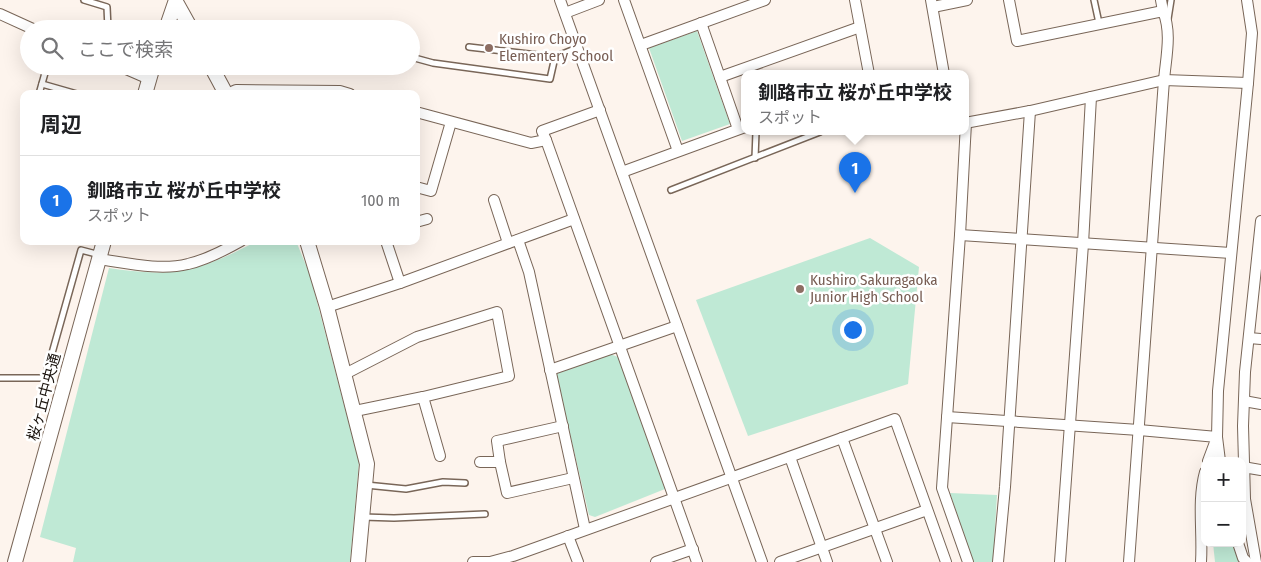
<!DOCTYPE html>
<html lang="ja">
<meta charset="utf-8">
<style>
:root{--surface:#fff;--page:#f6f6f6;--text:#202124;--muted:#757577;--line:#e0e0e0;--accent:#1a73e8}
body{margin:0;font-family:"Fira Sans Condensed","Noto Sans JP",sans-serif;background:var(--page);color:var(--text)}
.controls{position:absolute;right:15px;bottom:15px;display:grid;overflow:hidden;border-radius:10px;box-shadow:0 5px 20px #0002}
.controls button{width:45px;height:45px;display:grid;place-items:center;padding:0;border:0;border-bottom:1px solid var(--line);background:var(--surface);color:var(--text);font:25px sans-serif}
.you{position:absolute;left:852px;top:329px;width:18px;height:18px;margin:-12px;border:4px solid #fff;border-radius:50%;background:#1a73e8;box-shadow:0 0 0 8px #1a73e833}
.badge{display:grid;place-items:center;width:32px;height:32px;border-radius:50%;background:var(--accent);color:#fff;font-size:16px;font-weight:700}
.pin{position:absolute;translate:-50% -41px;filter:drop-shadow(0 1px 2px #0008)}
.pin::after{content:'';position:absolute;top:26px;width:18px;height:15px;background:inherit;clip-path:polygon(0 0,100% 0,50% 100%)}
.popup{position:absolute;left:741px;top:70px;width:228px;height:65px;box-sizing:border-box;display:grid;place-content:center;border-radius:10px;background:var(--surface);filter:drop-shadow(0 1px 4px #0005);font-size:16px;white-space:nowrap;color:var(--muted)}
.popup b{font-size:19px;color:var(--text)}
.popup::after{content:'';position:absolute;left:50%;top:100%;margin-left:-10px;border:10px solid transparent;border-top-color:var(--surface)}
.list{margin:0;padding:0;list-style:none}
h2{display:flex;justify-content:space-between;align-items:center;height:65px;margin:0;padding:0 20px;font-size:21px}
h2 small{font-size:16px;font-weight:400;color:var(--muted)}
.list li{display:grid;grid-template-columns:32px 1fr auto;gap:15px;align-items:center;box-sizing:border-box;height:90px;padding:0 20px;border-top:1px solid var(--line)}
.list b{display:block;font-size:19px;white-space:nowrap}
.list p{margin:0;font-size:16px;white-space:nowrap;color:var(--muted)}
.list em{font-size:16px;font-style:normal;color:var(--muted)}
.icon{flex:none;width:28px;height:28px;fill:none;stroke:currentColor;stroke-width:2;stroke-linecap:round;stroke-linejoin:round}
.map{position:relative;flex:none;width:1261px;height:562px;overflow:hidden}
.search{position:absolute;background:var(--surface);box-shadow:0 5px 20px #0002;left:20px;top:20px;width:400px;height:55px;display:flex;align-items:center;gap:12px;box-sizing:border-box;padding:0 18px;border-radius:28px;color:var(--muted);font-size:19px}
.panel{position:absolute;background:var(--surface);box-shadow:0 5px 20px #0002;left:20px;top:90px;width:400px;height:155px;border-radius:10px}
.map>svg:first-child{display:block}
.green{fill:#bfe9d5}
.lines{fill:none;stroke-linecap:round;stroke-linejoin:round}
.lane-casing{stroke:#796658;stroke-width:8}
.street-casing{stroke:#796658;stroke-width:12}
.secondary-casing{stroke:#796658;stroke-width:16}
.lane{stroke:#fff;stroke-width:5}
.street{stroke:#fff;stroke-width:10}
.secondary{stroke:#fff;stroke-width:14}
.education-dot{fill:#8d6e63;stroke:#fff;stroke-width:2}
.labels{text-anchor:middle;dominant-baseline:central;stroke-width:5;stroke-linejoin:round;paint-order:stroke}
.education-label{font-size:15px;fill:#785e54;stroke:#fff;text-anchor:start}
.street-label{font-size:15px;fill:#1a130d;stroke:#fff}
</style>
<div class="map">
<svg width="1261" height="562" viewBox="0 0 1261 562">
<rect width="100%" height="100%" fill="#fdf4ed"/>
<g class="green">
<path d="M697,31L730,124L682,141L649,48Z"/>
<path d="M870,238L919,267L908,384L748,436L696,300Z"/>
<path d="M257,241H296L310,275L359,462L350,562H73L76,548L40,537L109,268C135,272 163,275 189,269C213,264 236,252 257,241Z"/>
<path d="M610,354L618,357L665,489L595,517L589,515L556,374Z"/>
<path d="M950,493L997,495L993,562H973Z"/>
<path d="M1213,543H1232L1240,562H1215Z"/>
</g>
<g class="lines">
<defs>
<g id="lane">
<path d="M84,0L107,7L108,29"/>
<path d="M1094,0L1099,23"/>
<path d="M1168,19L1171,0"/>
<path d="M313,27L319,29"/>
<path d="M469,47L555,57"/>
<path d="M411,57L433,63L550,79L555,57L577,48"/>
<path d="M42,84L77,94"/>
<path d="M39,94L47,66"/>
<path d="M755,158L756,132"/>
<path d="M671,190L820,132"/>
<path d="M0,378H45L81,250L100,255"/>
<path d="M366,485L406,489L443,482L465,483"/>
<path d="M363,517L394,518L485,514"/>
</g>
<g id="street">
<path d="M560,0L762,562"/>
<path d="M624,0L678,151"/>
<path d="M855,0L869,74"/>
<path d="M931,0L944,74"/>
<path d="M1009,0L1017,41L1163,11C1172,33 1166,57 1164,80L1129,562"/>
<path d="M1161,0L1163,11"/>
<path d="M933,7L967,0"/>
<path d="M565,13L599,0"/>
<path d="M0,14L33,29"/>
<path d="M701,23L738,129"/>
<path d="M641,45L765,0"/>
<path d="M119,66L149,79"/>
<path d="M720,77L860,27"/>
<path d="M227,94L236,90L340,91L350,94"/>
<path d="M416,112L531,143L546,140L542,131L600,110"/>
<path d="M965,123L1030,111L1164,80L1248,83"/>
<path d="M966,123L960,235L942,488L968,562"/>
<path d="M546,140L697,562"/>
<path d="M622,172L745,127"/>
<path d="M416,187L431,191L451,122"/>
<path d="M494,200L508,243"/>
<path d="M416,222L427,219"/>
<path d="M960,235L1231,253"/>
<path d="M518,240L529,272L585,529"/>
<path d="M386,241L400,283"/>
<path d="M99,259C127,263 160,271 188,264C206,260 225,250 241,241"/>
<path d="M327,307L400,283L574,219"/>
<path d="M1249,338L1261,339"/>
<path d="M550,370L677,326"/>
<path d="M345,374L417,337L497,312L509,376L423,397L355,411"/>
<path d="M423,397L440,456"/>
<path d="M1244,401L1261,404"/>
<path d="M947,417L1139,430L1217,437L1208,461"/>
<path d="M563,426L497,441L500,462L507,493L573,478"/>
<path d="M842,438L887,562"/>
<path d="M790,457L827,562"/>
<path d="M1220,461L1217,437L1218,391L1248,83L1252,33L1247,0"/>
<path d="M480,462H500"/>
<path d="M1243,467L1261,470"/>
<path d="M568,536L578,562"/>
<path d="M1238,543L1243,558L1247,562"/>
<path d="M473,562H490L513,556L895,419L946,562"/>
<path d="M656,562L693,549"/>
<path d="M780,562L927,510"/>
<path d="M998,562L1005,487L1030,111"/>
<path d="M1060,562L1083,244L1091,97"/>
<path d="M1201,562C1203,532 1197,501 1205,472"/>
<path d="M1256,562L1245,499L1243,426L1245,372L1261,221"/>
</g>
<g id="secondary">
<path d="M176,2L191,29"/>
<path d="M166,29L176,0"/>
<path d="M211,66L226,94"/>
<path d="M145,94L153,66"/>
<path d="M307,241L327,307L367,464L358,562"/>
<path d="M15,562L104,241"/>
</g>
</defs>
<use href="#lane" class="lane-casing"/>
<use href="#street" class="street-casing"/>
<use href="#secondary" class="secondary-casing"/>
<use href="#lane" class="lane"/>
<use href="#street" class="street"/>
<use href="#secondary" class="secondary"/>
</g>
<g class="education-dot">
<circle cx="489" cy="48" r="5"/>
<circle cx="800" cy="289" r="5"/>
</g>
<g class="labels">
<g class="education-label">
<text x="499" y="39">Kushiro Choyo<tspan x="499" dy="17">Elementery School</tspan></text>
<text x="810" y="280">Kushiro Sakuragaoka<tspan x="810" dy="17">Junior High School</tspan></text>
</g>
<g class="street-label">
<text transform="translate(44 397) rotate(-75)">桜ヶ丘中央通</text>
</g>
</g>
</svg>
<div class="controls">
<button>+</button>
<button>−</button>
</div>
<div class="you"></div>
<div class="pin badge" style="left:855px;top:193px">1</div>
<div class="popup"><b>釧路市立 桜が丘中学校</b>スポット</div>
<div class="search"><svg class="icon" aria-label="search" viewBox="0 0 24 24"><circle cx="10" cy="10" r="6"/><path d="M15 15l6 6"/></svg>ここで検索</div>
<section class="panel">
<h2>周辺<small></small></h2>
<ul class="list">
<li><span class="badge">1</span><div><b>釧路市立 桜が丘中学校</b><p>スポット</p></div><em>100 m</em></li>
</ul>
</section>
</div>
